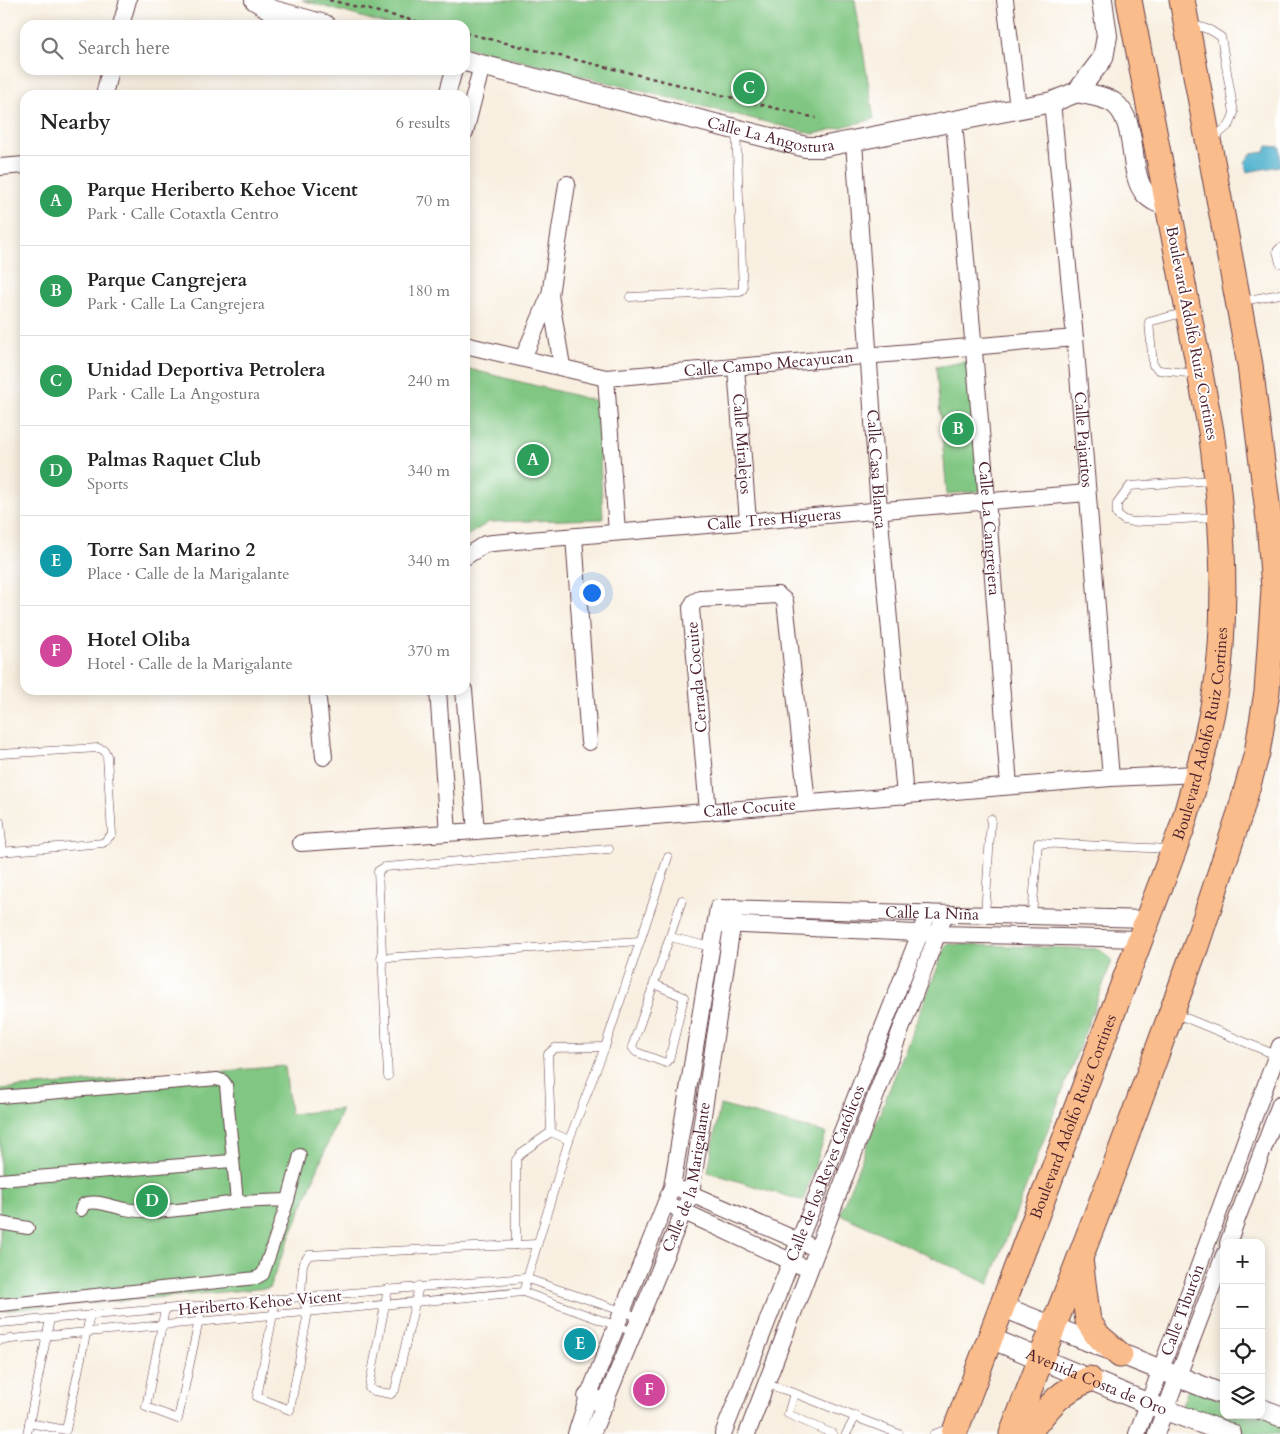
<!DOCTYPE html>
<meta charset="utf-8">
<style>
:root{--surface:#fff;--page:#f2f2f2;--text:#222;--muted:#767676;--line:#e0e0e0;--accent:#d1495b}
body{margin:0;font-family:Cardo,serif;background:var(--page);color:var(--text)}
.controls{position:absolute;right:15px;bottom:15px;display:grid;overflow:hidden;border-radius:10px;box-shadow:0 2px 12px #0003}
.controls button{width:45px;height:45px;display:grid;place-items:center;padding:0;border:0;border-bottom:1px solid var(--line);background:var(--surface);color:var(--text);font:25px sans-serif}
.you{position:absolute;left:591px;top:592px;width:18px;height:18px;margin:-12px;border:4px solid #fff;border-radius:50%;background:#1a73e8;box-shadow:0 0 0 8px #1a73e833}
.badge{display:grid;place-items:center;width:32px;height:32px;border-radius:50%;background:var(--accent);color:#fff;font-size:16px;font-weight:700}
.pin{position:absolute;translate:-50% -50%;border:2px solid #fff;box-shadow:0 1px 5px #0006}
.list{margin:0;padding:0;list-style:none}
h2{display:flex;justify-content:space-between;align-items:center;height:65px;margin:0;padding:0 20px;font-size:21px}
h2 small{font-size:16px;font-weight:400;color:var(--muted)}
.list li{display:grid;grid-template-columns:32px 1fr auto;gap:15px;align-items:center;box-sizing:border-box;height:90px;padding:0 20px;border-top:1px solid var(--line)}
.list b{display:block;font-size:19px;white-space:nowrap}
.list p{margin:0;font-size:16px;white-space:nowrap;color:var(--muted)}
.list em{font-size:16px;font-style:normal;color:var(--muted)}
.icon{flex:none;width:28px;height:28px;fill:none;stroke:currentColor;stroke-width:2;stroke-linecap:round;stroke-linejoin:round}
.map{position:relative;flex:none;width:1280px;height:1434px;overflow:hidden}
.search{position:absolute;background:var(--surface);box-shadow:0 2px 12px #0003;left:20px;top:20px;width:450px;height:55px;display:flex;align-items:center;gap:12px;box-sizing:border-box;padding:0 18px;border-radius:15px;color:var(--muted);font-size:19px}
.panel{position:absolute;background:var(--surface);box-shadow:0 2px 12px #0003;left:20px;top:90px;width:450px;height:605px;border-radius:15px}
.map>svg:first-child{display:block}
.green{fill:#81c783;stroke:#667357}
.water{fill:#4cb0cc;stroke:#4b687c}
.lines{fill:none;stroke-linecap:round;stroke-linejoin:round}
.service-casing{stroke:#643e46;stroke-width:9}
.pedestrian-casing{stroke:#643e46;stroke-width:14}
.minor-casing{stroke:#643e46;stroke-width:18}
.tertiary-casing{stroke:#643e46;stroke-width:22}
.primary-casing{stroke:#643e46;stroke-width:27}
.path{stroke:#643e46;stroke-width:2.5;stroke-dasharray:4 4;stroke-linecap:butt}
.service{stroke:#fff;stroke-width:8}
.pedestrian{stroke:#fff;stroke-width:12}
.minor{stroke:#fff;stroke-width:16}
.tertiary{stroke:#fff;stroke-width:20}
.primary{stroke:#fabc8b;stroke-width:25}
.labels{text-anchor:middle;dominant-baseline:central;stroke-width:4;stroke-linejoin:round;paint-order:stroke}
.street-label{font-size:16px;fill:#4a1f2b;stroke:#fff}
</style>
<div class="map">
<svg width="1280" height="1434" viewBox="0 0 1280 1434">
<rect width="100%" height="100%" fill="#fff"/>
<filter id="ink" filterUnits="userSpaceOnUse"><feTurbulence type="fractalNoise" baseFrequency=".02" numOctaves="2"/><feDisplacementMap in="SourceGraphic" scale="10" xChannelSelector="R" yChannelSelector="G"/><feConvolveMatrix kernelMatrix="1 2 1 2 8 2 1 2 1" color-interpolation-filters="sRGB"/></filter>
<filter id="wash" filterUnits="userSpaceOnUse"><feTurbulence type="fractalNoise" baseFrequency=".0096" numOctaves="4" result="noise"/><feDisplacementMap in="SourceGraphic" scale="20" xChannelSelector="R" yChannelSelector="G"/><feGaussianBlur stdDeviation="1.12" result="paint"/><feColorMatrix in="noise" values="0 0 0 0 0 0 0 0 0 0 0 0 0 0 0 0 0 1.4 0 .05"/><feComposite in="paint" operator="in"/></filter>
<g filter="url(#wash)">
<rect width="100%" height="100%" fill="#f8efe0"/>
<g class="green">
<path d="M302,0H855L874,119L814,134L465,47V25H389Z"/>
<path d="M968,361L981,491L947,494L936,367Z"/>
<path d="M465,368L597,401L603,519L489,522L465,537Z"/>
<path d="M947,944L1100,949L1112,961L989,1284L840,1214Z"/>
<path d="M285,1066L290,1114L342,1109L269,1288L0,1311V1089Z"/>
<path d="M720,1105L826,1133L803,1201L708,1172Z"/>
<path d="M1189,1387L1224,1401V1415H1261L1280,1422V1434H1249L1181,1408Z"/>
</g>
<path class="water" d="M1267,146L1280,147V166L1247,172L1245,162L1251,154L1265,152Z"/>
</g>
<g filter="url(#ink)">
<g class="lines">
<defs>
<g id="service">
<path d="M1191,24L1210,30L1221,37L1234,113L1230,124L1212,140"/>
<path d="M1280,248L1277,251L1280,263"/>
<path d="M630,297L740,292L743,289L736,130"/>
<path d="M1243,301L1280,294"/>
<path d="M1186,312L1149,322L1153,365L1159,370L1197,374"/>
<path d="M1213,480L1130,486L1117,504V515L1124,520L1133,522L1217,517"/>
<path d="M0,754L98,748L104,750L107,756L112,834L103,843L0,852"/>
<path d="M0,822L3,852"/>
<path d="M985,915L991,819"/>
<path d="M1032,916L1038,843L1170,849"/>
<path d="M670,937L711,947"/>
<path d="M381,958L640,941"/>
<path d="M654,984L684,997L669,1060L666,1063L636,1052L632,1047C649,998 666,949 682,900"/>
<path d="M1174,1013L1276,1055"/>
<path d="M388,1076L378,871L385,867L609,849"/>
<path d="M551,1132L569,1140"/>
<path d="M516,1245V1160L521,1153L551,1132L548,1054L555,1048L605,1047"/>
<path d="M388,1289L369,1388L374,1391L391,1394L395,1390L419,1286"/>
<path d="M523,1292L569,1140L605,1047L668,857"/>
<path d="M276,1299L257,1397L290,1410L308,1312L301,1296L303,1263L309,1255L536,1244"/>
<path d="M165,1309L146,1407L178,1419L202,1306"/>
<path d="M0,1323L525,1278L639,1317"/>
<path d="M0,1340L523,1292L634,1332"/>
<path d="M766,1384L794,1393L899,1434"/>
<path d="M794,1393L788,1414L833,1434"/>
<path d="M29,1423L66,1430L90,1315"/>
<path d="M27,1434L50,1319"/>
<path d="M846,1434L856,1416"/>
<path d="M934,1434L951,1428"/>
</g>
<g id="pedestrian">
<path d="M0,1097L217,1079L223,1081L226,1085L237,1202L288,1200L263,1274L256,1278L0,1305"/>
<path d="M0,1180L231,1161"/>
<path d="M288,1200L300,1155"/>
<path d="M81,1210L84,1204C97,1199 112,1207 125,1209C161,1216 201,1206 237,1202"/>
<path d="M0,1223L28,1228"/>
</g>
<g id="minor">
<path d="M1005,0L1018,108"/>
<path d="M121,25L128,0"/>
<path d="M104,95L110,70"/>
<path d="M447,95L454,70"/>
<path id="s1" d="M1052,102L1075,338L1111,778"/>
<path id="s2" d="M954,122L987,500L1009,786"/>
<path d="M465,132L482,65"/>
<path id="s3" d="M854,142L879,510L905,796"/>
<path d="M0,167L25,165"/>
<path d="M550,295L562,366"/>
<path id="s4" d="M465,345L606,378L1075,338"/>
<path d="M523,358L550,295L567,184"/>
<path id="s5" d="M736,368L748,521"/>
<path d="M606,378L617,532"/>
<path d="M574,537L589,742"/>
<path id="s6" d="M465,557L485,544L493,543L1087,493"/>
<path d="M317,690L324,757"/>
<path d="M438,690L448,833"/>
<path d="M464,690L476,831"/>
<path d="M708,812L691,608L694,602L700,599L778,595L785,601L807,803"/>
<path id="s7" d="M301,843L476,831L1111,778L1198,774"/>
<path d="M721,924L938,934L1141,939"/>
<path d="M682,1190L808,1245"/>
<path d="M676,1208L801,1266"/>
<path d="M1228,1243L1280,1104"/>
<path id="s8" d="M576,1434L588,1397L672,1187L718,908L1149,919"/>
<path id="s9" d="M592,1434L691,1193L735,907"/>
<path id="s10" d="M723,1434L928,913"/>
<path d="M747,1434L945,914"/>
<path id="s11" d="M1137,1434L1280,1046"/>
<path d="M1156,1434L1224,1255"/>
</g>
<g id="tertiary">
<path d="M255,0L271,10L325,25"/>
<path id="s12" d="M465,61L806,147H821L1052,102L1077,92L1103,58L1107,36L1102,0"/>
<path d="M1077,92C1089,95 1104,96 1114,103C1139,122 1127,171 1145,193C1151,200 1159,203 1168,206"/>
<path d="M1003,1307L1224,1395"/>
<path id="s13" d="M990,1338L1149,1404L1231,1434"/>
<path d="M588,1397L604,1403"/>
<path d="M1261,1409L1280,1416"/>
</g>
<g id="primary">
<path d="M1080,1259L1088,1321L1098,1336L1120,1355"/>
<path id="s14" d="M954,1434L1182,828C1199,770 1217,708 1221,646C1226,574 1221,503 1211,431L1129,0"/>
<path d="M1012,1434L1113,1172L1196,946L1240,813L1257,753L1267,692L1274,589L1269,520L1250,365L1182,0"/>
<path d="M1027,1434C1050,1406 1055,1395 1089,1379"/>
</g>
</defs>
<use href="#service" class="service-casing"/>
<use href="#pedestrian" class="pedestrian-casing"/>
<use href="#minor" class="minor-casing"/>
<use href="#tertiary" class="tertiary-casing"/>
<use href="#primary" class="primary-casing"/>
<g class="path">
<path d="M329,0L432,25"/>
<path d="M465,33L816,118"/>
</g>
<use href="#service" class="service"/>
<use href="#pedestrian" class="pedestrian"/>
<use href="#minor" class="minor"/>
<use href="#tertiary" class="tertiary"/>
<use href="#primary" class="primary"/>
</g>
</g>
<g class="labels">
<g class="street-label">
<text stroke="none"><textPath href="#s12" startOffset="315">Calle La Angostura</textPath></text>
<text transform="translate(1192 333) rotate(79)">Boulevard Adolfo Ruiz Cortines</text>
<text stroke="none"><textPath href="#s4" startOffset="308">Calle Campo Mecayucan</textPath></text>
<text stroke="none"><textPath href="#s1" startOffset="339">Calle Pajaritos</textPath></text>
<text stroke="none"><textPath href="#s5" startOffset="76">Calle Miralejos</textPath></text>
<text stroke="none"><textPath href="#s3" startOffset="328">Calle Casa Blanca</textPath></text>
<text stroke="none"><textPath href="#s6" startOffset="314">Calle Tres Higueras</textPath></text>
<text stroke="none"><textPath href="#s2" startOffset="408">Calle La Cangrejera</textPath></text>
<text transform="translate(697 677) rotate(-95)">Cerrada Cocuite</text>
<text stroke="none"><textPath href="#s14" startOffset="744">Boulevard Adolfo Ruiz Cortines</textPath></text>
<text stroke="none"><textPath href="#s7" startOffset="450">Calle Cocuite</textPath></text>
<text stroke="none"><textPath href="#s8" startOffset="762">Calle La Niña</textPath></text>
<text stroke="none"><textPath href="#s14" startOffset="339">Boulevard Adolfo Ruiz Cortines</textPath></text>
<text stroke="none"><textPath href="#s10" startOffset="280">Calle de los Reyes Católicos</textPath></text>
<text stroke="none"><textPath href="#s9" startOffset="275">Calle de la Marigalante</textPath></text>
<text transform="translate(260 1303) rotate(-5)">Heriberto Kehoe Vicent</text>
<text stroke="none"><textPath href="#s11" startOffset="132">Calle Tiburón</textPath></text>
<text stroke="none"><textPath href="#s13" startOffset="115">Avenida Costa de Oro</textPath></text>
</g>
</g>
</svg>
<div class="controls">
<button>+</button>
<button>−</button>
<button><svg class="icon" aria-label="locate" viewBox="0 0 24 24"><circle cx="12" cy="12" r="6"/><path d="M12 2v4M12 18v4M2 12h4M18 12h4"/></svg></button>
<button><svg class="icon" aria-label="layers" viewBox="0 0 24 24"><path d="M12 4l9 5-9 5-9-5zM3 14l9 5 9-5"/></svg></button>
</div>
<div class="you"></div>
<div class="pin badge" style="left:533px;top:460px;background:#2e9e5b">A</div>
<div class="pin badge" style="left:958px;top:429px;background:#2e9e5b">B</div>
<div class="pin badge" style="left:749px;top:88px;background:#2e9e5b">C</div>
<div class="pin badge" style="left:152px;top:1201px;background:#2e9e5b">D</div>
<div class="pin badge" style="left:580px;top:1344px;background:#0f9aa8">E</div>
<div class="pin badge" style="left:649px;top:1390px;background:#d1479c">F</div>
<div class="search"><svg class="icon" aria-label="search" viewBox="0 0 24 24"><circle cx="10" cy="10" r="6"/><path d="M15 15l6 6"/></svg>Search here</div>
<section class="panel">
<h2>Nearby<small>6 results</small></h2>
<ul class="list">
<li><span class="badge" style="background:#2e9e5b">A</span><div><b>Parque Heriberto Kehoe Vicent</b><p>Park · Calle Cotaxtla Centro</p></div><em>70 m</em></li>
<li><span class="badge" style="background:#2e9e5b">B</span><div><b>Parque Cangrejera</b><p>Park · Calle La Cangrejera</p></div><em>180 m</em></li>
<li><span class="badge" style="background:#2e9e5b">C</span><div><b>Unidad Deportiva Petrolera</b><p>Park · Calle La Angostura</p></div><em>240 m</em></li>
<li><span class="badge" style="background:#2e9e5b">D</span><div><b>Palmas Raquet Club</b><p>Sports</p></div><em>340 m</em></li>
<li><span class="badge" style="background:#0f9aa8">E</span><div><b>Torre San Marino 2</b><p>Place · Calle de la Marigalante</p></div><em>340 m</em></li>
<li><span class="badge" style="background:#d1479c">F</span><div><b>Hotel Oliba</b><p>Hotel · Calle de la Marigalante</p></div><em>370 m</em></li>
</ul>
</section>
</div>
